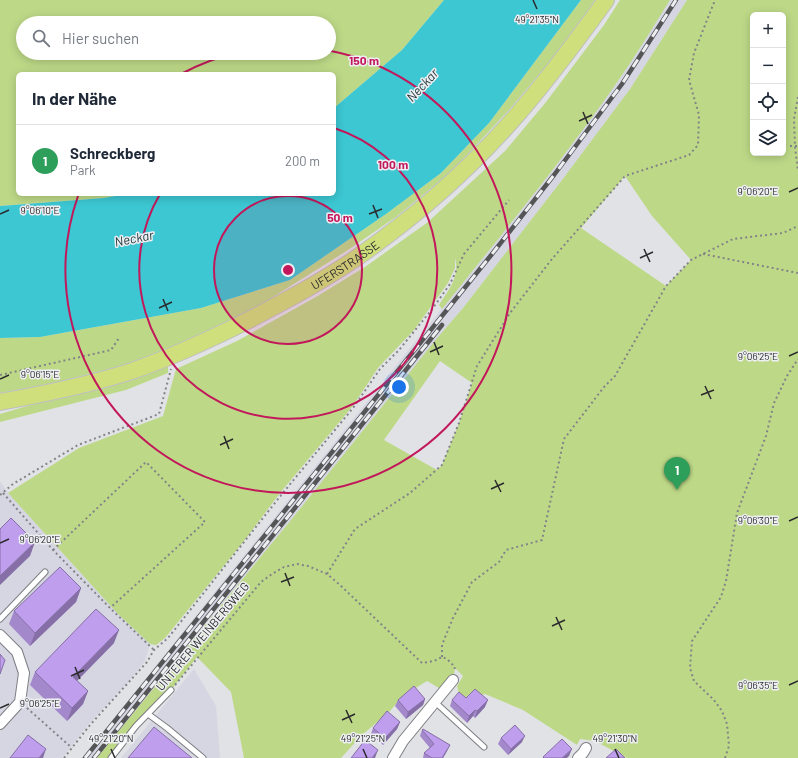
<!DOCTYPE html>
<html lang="de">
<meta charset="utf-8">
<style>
:root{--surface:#fff;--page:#f2f2f3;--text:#1f2937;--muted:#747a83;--line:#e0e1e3;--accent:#ea580c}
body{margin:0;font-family:Barlow,sans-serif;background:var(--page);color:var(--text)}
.controls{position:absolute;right:12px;top:12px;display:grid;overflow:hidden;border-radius:6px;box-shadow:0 2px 10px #0003}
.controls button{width:36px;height:36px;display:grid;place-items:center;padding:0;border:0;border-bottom:1px solid var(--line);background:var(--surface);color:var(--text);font:20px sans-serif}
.you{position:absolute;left:399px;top:387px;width:14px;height:14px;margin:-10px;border:3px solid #fff;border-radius:50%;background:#1a73e8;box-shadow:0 0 0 6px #1a73e833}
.badge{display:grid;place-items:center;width:26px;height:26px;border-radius:50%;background:var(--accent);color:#fff;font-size:13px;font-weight:700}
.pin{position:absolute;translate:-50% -33px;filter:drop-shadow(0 1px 2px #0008)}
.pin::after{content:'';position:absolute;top:21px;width:14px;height:12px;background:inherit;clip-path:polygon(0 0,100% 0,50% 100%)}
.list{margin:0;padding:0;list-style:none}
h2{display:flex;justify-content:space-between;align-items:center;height:52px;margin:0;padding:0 16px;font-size:17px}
h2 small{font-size:13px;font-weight:400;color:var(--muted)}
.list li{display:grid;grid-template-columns:26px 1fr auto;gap:12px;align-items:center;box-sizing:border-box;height:72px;padding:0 16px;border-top:1px solid var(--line)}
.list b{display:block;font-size:15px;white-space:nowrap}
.list p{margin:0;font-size:13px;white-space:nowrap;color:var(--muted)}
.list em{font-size:13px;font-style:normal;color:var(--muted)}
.icon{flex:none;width:22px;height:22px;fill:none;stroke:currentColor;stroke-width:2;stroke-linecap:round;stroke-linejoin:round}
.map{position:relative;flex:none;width:798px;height:758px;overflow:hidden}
.search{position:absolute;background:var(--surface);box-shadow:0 2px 10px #0003;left:16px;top:16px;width:320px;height:44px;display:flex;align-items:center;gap:10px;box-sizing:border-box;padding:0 14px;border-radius:22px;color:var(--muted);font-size:15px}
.panel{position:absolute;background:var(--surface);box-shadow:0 2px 10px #0003;left:16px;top:72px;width:320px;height:124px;border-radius:6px}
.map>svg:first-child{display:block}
.built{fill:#d5d6e2}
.green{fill:#bdd987;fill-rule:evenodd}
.water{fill:#3cc7d2}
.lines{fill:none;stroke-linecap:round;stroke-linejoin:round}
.service-casing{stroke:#7d7e82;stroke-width:7}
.minor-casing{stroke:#7d7e82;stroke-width:12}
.primary-casing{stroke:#bfbfc0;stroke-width:18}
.path{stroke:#838487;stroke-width:2;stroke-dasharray:2 3;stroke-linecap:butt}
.service{stroke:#fff;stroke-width:5}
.minor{stroke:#fff;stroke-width:10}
.primary{stroke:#cfdf7c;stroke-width:16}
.rail-casing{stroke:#555557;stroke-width:4.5}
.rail{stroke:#eeeff3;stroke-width:3;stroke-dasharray:9;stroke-linecap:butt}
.wall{fill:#a488cc}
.shaded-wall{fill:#866fa6}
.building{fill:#bf9eed;stroke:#866fa6}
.ticks{fill:none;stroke:#2b2b2d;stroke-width:1.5}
.ring{fill:none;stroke:#c2185b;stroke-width:2}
.labels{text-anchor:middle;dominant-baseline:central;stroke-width:3;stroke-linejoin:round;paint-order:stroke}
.street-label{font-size:12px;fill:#2b2b2d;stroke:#eeeff3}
.water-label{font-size:13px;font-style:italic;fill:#22393b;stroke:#eeeff3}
.ticks-label{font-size:10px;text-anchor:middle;fill:#2b2b2d;stroke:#eeeff3;stroke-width:3;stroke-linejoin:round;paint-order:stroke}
.centre{fill:#c2185b;stroke:#eeeff3;stroke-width:2}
.ring-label{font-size:12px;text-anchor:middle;font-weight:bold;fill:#c2185b;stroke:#eeeff3;stroke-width:3;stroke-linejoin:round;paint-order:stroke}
</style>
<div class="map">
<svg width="798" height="758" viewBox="0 0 798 758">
<rect width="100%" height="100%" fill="#e1e2e6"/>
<g class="built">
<path d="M670,0H687L630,89L562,180L463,308L438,337L291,520L267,549L97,758H82L551,172L618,81Z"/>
<path d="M0,481L8,493L118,614L150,644L145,661L130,680L89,724L62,758H0Z"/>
<path d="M194,669L216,706L220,758H121Z"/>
</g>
<g class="green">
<path d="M0,0H444L402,50L334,108V74H18V194H126L104,198L0,206ZM23,23H329V53H23Z"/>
<path d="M581,0H595L563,46L509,110L452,171L396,217L348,250L243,316L189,343L121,366L54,383L0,393V338L40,337L201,308L290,280L386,214L441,173L489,123Z"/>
<path d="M620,0H670C653,27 636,55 618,81C563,160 502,234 442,309L439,305C449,289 460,277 455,258V268L448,283L414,330L378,368L352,407L280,493L244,541L165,638L156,645L150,644L118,614L8,493L79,448L163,416L176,369L237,341L316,297L365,267L428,222L505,151L546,102L604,25Z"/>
<path d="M687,0H798V758H627L595,741L580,739L577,745L523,710L485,694L478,696L473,691L464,699L459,694L457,686L463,676L455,668L453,680L444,691L427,681L403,696L390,711L361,736L341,758H244L231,692L197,657L171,690L111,758H97L267,549L291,520L438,337L463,308L562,180L630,89ZM753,15H783V153H753ZM625,176L652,216L691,260L666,286L581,228ZM440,361L472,383L459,423L442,465L437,470L384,440Z"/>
<path d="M168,366V373L126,390L0,422V414L34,404L102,389L146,375Z"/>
</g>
<path class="water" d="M444,0H581L489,123L441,173L386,214L290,280L201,308L40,337L0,338V206L104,198L126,194H334V108L402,50Z"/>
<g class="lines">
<defs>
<g id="service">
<path d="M0,619L45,572"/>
<path d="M435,702L484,747"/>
<path d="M148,714L167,728L203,758"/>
<path d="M111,758L136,726L171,690"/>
</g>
<g id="minor">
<path d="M0,635L17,652L24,673L20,702L0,724"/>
<path d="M393,758L403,741L453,680"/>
<path d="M578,758L583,753L586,748"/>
</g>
<g id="primary">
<path id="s1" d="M0,402C44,394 89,385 132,371C172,357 211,339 249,320C287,300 325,280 359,256C412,219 466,172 509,124C544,85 575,43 606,0"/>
</g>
</defs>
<use href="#service" class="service-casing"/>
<use href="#minor" class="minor-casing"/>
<use href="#primary" class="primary-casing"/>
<g class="path">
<path d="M798,97L794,119L795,147L798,171"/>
<path d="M790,146H798"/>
<path d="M703,254L798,273"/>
<path d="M0,375L111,350L119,338"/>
<path d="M3,493L53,550L110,608L154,650"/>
<path d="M0,495L13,484L78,445L159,414L171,369"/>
<path d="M53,550L146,462L205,522L110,608"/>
<path d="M327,574L355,529L410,493L442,465L459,423L477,366L510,313L552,259L625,176L689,155L698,145L699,115L689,80L694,53L715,0"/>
<path d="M442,657V645L453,618L472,582L499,562L506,550L542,540L564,439L604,387L615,376L666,286L691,260L733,239L783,233L798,226"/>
<path d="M175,685L261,582L272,574L284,567L297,564L308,566L327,574L340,585L422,663L434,661L442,657L447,659L455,667L454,671"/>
<path d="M27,708L72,748"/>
<path d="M64,758L90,725L147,662L154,650L168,638L282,494L353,408L380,369L399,350L433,308L450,284L464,254L509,200"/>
<path d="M725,758L729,746L727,724L722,711L714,700L694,681L690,668L692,641L721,597L726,581L737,513L766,436L774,403L787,376L798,359"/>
</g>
<use href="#service" class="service"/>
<use href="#minor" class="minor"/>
<use href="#primary" class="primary"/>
<defs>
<g id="rail">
<path d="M85,758L492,254L554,175L622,84L676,0"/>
<path d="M94,758L442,325"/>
</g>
</defs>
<use href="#rail" class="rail-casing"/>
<use href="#rail" class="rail"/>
</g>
<g class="wall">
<path d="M81,588L76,602L30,646L9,624L14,611Z"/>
<path d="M114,643L77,681L88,691L83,704L67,721L30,685L35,672Z"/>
<path d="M466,698L485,707L475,718L473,716L467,723L450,706L452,700Z"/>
<path d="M425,699L423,705L406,719L395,706L398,700Z"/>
<path d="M400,722L397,729L383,745L371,734L373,728Z"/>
<path d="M422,730L450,745L447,751L443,758H423L424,753L430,748L420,736Z"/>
<path d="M501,738L522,742L508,755L498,744Z"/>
</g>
<g class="shaded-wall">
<path d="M35,542L30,556L0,585V576Z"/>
<path d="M81,588L76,602L30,646L35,633Z"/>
<path d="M119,630L114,643L68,690L73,677Z"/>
<path d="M88,691L83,704L67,721L72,708Z"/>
<path d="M425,699L423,705L406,719L408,712Z"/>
<path d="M488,700L485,707L475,718L477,711Z"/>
<path d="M475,710L473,716L467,723L469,716Z"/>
<path d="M400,722L397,729L383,745L385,738Z"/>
<path d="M525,736L522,742L508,755L511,749Z"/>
<path d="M450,745L447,751L443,758H442Z"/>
<path d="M46,749L43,758H39Z"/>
<path d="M572,749L569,756L567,758H562Z"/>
<path d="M378,750L375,758H372Z"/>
</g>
<g class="building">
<path d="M11,518L35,542L0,576V529Z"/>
<path d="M60,567L81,588L35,633L14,611Z"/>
<path d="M96,609L119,630L73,677L88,691L72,708L35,672Z"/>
<path d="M0,654L5,660L0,674Z"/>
<path d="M414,686L425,699L408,712L398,700Z"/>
<path d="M475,689L488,700L477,711L475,710L469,716L452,700L459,692L466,698Z"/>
<path d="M387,711L400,722L385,738L373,728Z"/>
<path d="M515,725L525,736L511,749L501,738Z"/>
<path d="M154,727L192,758H128Z"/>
<path d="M423,729L450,745L442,758H432L424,753L434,744L422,730Z"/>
<path d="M28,735L46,749L39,758H10Z"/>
<path d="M562,739L572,749L562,758H544L543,757Z"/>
<path d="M365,740L378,750L372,758H351Z"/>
<path d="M616,749L625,758H606Z"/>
</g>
<path class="ticks" d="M533,0L537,9M583,112L588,124M579,121L592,115M789,192L798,188M373,205L378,218M0,214L9,210M369,214L382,209M644,249L650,262M640,258L653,252M163,299L168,311M159,308L172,302M434,342L439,355M430,352L443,346M789,356L798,352M0,379L9,375M705,386L711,399M701,395L714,390M224,436L229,449M220,445L233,439M495,480L501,492M491,489L504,483M789,521L798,517M0,543L9,539M285,573L290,586M281,582L294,577M556,617L562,630M552,626L565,620M75,667L80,679M71,676L84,670M789,685L798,681M0,708L9,704M346,710L352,723M342,720L355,714M111,749L115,758M363,749L367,758M615,749L619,758"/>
<circle cx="288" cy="270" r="74" fill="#c2185b" fill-opacity=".12"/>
<g class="ring">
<circle cx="288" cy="270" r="74"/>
<path d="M334 128A149 149 0 1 1 160 194"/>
<path d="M183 73A223 223 0 0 1 236 53M331 51A223 223 0 1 1 78 196"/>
</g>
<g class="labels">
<g class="street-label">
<text stroke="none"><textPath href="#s1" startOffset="374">UFERSTRASSE</textPath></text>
<text transform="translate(202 636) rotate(-50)">UNTERER WEINBERGWEG</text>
</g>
<g class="water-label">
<text transform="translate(422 85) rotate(-47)">Neckar</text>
<text transform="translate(134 238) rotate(-11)">Neckar</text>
</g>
</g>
<g class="ticks-label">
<text x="537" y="23">49°21'35"N</text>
<text x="758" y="195">9°06'20"E</text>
<text x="40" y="214">9°06'10"E</text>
<text x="758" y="360">9°06'25"E</text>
<text x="40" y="378">9°06'15"E</text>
<text x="758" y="524">9°06'30"E</text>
<text x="40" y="543">9°06'20"E</text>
<text x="758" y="689">9°06'35"E</text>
<text x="40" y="707">9°06'25"E</text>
<text x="111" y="742">49°21'20"N</text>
<text x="363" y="742">49°21'25"N</text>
<text x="615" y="742">49°21'30"N</text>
</g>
<circle cx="288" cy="270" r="6" class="centre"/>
<g class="ring-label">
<text x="364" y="65">150 m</text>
<text x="393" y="169">100 m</text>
<text x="340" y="222">50 m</text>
</g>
</svg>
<div class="controls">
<button>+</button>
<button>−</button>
<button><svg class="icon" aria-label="locate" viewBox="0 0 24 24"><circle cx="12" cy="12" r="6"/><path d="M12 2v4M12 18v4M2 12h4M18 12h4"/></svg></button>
<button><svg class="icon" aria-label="layers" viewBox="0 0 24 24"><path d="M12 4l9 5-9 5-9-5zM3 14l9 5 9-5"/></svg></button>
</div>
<div class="you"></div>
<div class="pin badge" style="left:677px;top:490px;background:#2e9e5b">1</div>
<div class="search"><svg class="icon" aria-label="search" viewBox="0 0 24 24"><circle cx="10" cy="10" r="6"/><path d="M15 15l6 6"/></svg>Hier suchen</div>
<section class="panel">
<h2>In der Nähe<small></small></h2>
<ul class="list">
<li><span class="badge" style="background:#2e9e5b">1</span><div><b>Schreckberg</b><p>Park</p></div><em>200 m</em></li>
</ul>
</section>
</div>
